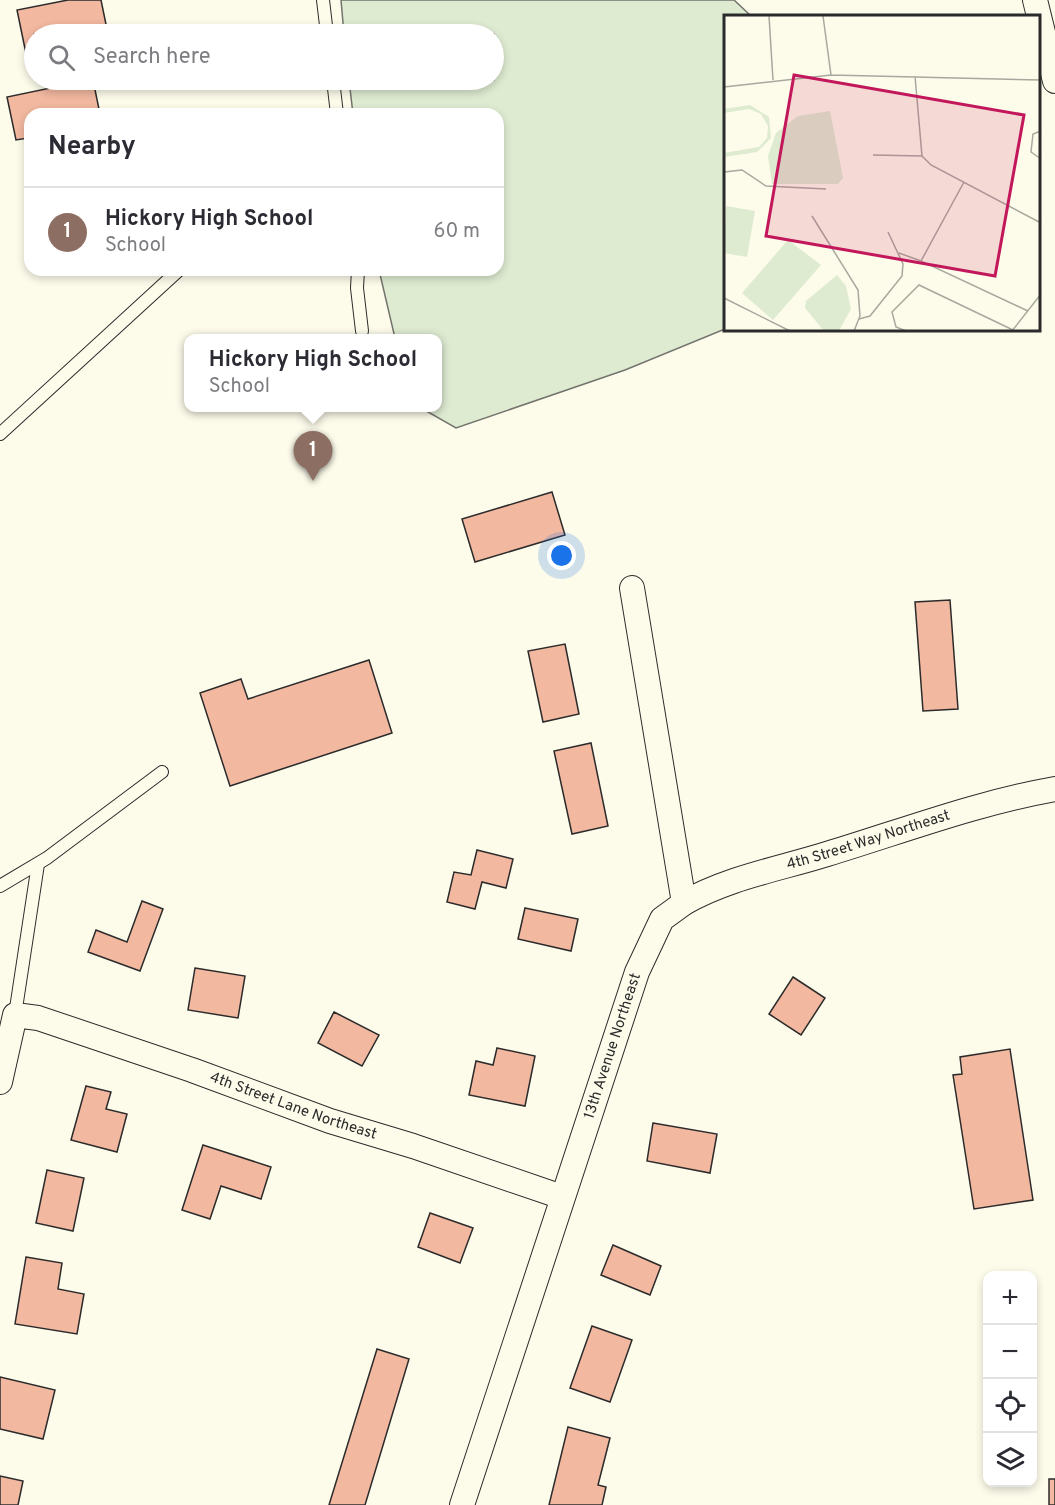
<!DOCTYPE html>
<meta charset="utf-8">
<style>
:root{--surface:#fff;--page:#f2f2f3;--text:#2b2b33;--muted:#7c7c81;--line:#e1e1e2;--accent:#db2777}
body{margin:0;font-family:Overpass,sans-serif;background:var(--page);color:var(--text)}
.controls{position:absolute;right:18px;bottom:18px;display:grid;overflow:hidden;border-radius:12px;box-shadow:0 3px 9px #0003}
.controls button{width:54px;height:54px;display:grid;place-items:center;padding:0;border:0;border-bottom:2px solid var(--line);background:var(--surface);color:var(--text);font:30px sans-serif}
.you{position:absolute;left:562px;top:556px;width:21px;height:21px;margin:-15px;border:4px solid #fff;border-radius:50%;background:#1a73e8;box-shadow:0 0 0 9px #1a73e833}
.badge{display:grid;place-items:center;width:39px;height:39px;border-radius:50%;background:var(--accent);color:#fff;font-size:20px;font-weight:700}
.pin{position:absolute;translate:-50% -50px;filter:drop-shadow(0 2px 3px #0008)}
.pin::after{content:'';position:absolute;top:32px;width:21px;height:18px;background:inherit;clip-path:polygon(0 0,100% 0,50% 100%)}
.popup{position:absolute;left:184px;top:334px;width:258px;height:78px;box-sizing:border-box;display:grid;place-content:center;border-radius:12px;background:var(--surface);filter:drop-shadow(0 2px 4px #0005);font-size:20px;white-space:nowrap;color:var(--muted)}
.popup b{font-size:22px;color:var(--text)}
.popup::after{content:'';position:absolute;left:50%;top:100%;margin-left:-12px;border:12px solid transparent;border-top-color:var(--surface)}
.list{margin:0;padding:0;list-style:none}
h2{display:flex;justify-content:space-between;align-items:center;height:78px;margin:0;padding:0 24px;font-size:26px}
h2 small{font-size:20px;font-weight:400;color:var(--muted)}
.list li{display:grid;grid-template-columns:39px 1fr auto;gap:18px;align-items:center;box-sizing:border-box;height:90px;padding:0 24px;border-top:2px solid var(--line)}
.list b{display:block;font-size:22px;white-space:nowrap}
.list p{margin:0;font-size:20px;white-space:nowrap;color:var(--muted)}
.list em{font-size:20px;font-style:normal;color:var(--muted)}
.icon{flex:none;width:33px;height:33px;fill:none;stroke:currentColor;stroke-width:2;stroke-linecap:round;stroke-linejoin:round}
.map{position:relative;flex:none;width:1055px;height:1505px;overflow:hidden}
.search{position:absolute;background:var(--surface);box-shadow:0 3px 9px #0003;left:24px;top:24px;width:480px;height:66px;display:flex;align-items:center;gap:15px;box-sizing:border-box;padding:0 21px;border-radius:33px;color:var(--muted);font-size:22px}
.panel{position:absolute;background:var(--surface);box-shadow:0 3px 9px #0003;left:24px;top:108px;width:480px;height:168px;border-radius:18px}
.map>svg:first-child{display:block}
.green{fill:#deebd1;stroke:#74746e;stroke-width:1.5}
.building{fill:#f2b8a0;stroke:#2b2b2b;stroke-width:1.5}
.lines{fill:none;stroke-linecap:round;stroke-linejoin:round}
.service-casing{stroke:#2b2b2b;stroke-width:14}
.minor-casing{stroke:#2b2b2b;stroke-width:26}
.service{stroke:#fdfbea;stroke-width:12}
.minor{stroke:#fdfbea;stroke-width:24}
.labels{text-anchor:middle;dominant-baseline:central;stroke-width:4.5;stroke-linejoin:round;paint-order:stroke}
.street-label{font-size:15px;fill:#2b2b2b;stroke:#fdfbea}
.inset-road{fill:none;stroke:#a9a89e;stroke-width:1.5}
.view{fill:#c2185b;fill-opacity:0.15;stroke:#c2185b;stroke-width:3}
.inset-edge{fill:none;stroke:#2b2b2b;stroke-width:3}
</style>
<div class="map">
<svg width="1055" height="1505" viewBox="0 0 1055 1505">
<rect width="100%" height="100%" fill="#fdfbea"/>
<path class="green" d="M341,0H734L751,16H725V329L625,370L456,428L421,408H437V338H395L379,270H498V114H353L349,80H494V34H344Z"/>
<g class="building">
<path d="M68,0H101L108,34H34V67L29,68L17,10Z"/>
<path d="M64,80H97H93L100,114H30V150L28,138L16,140L7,97L65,85Z"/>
<path d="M552,492L565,535L475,562L462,519Z"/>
<path d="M950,600L958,709L923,711L915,602Z"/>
<path d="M565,644L579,714L543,722L528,651Z"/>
<path d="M369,660L392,733L230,786L200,693L241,679L248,699Z"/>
<path d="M591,743L608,826L572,834L554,751Z"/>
<path d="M477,850L513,859L506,888L482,882L475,909L447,902L454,872L471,875Z"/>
<path d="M142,901L163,909L140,971L88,952L96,930L127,942Z"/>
<path d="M525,908L578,919L571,951L518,939Z"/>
<path d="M195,968L245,976L238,1018L188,1010Z"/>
<path d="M793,977L825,998L801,1035L769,1014Z"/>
<path d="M334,1012L379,1035L362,1066L318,1043Z"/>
<path d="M497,1048L535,1056L525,1106L469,1095L476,1061L493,1065Z"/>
<path d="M1010,1049L1033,1200L974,1209L953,1075L962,1074L960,1057Z"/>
<path d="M86,1086L111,1092L106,1109L127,1114L117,1152L71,1140Z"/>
<path d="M653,1123L717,1134L710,1173L647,1161Z"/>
<path d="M203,1145L271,1167L261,1199L221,1186L210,1219L182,1210Z"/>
<path d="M47,1170L84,1178L73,1231L36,1223Z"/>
<path d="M430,1213L473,1228L460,1263L418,1247Z"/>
<path d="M613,1245L661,1266L650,1295L601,1275Z"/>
<path d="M26,1257L62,1263L58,1289L84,1294L77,1334L15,1324Z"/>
<path d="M592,1326L632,1340L610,1402L570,1388Z"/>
<path d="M377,1349L409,1359L365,1505H329Z"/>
<path d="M0,1377L55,1390L43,1439L0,1429Z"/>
<path d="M568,1427L610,1438L598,1485L606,1487L602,1505H549Z"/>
<path d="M0,1476L23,1481L18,1505H0Z"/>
<rect x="1049" y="1479" width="6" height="26"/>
</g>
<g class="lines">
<defs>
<g id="service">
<path d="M323,0L327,34"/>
<path d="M333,80L337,114"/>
<path d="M358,270L357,288L362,331"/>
<path d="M0,434L179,270"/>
<path d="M0,886L47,858L162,772"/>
<path d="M15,1015L38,864"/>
</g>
<g id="minor">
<path d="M1035,0L1055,81"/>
<path id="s1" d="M684,903C727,878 779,869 827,854C903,831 976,803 1055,789"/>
<path id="s2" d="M0,1082L15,1015L38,1018L192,1070L330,1121L413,1146L562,1197"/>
<path id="s3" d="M462,1505L637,972L662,919L684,903L632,588"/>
</g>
</defs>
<use href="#service" class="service-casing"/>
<use href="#minor" class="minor-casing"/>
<use href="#service" class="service"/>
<use href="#minor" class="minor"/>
</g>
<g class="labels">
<g class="street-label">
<text stroke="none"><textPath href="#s1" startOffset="195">4th Street Way Northeast</textPath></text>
<text stroke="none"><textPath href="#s3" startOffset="483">13th Avenue Northeast</textPath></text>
<text stroke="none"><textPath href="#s2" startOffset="362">4th Street Lane Northeast</textPath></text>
</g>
</g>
<g transform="translate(724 15)">
<rect width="316" height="316" fill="#fdfbea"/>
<path d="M26,90L45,102L47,123L33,137L0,142V138L35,132L43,123L44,111L37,99L25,94L0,98V94ZM106,96L119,163L114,169H48L44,141L52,118L74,101ZM2,191L31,196L23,242L0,238ZM64,225L97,250L49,305L18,278ZM113,260L122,271L127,294L115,316H100L81,293L82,286Z" fill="#deebd1"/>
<path class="inset-road" d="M45,1L49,65M99,1L107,60M191,61L198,141M0,72L107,60L317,65M317,116L309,119L307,137L317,144M149,140L198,141L207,150L317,208M0,157L18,155L42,171L102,174M240,167L197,246L304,296M88,201L134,275L136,301L130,316M175,238L197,246M0,283L66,316M135,304L146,301L178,261L179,249L164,217M182,316L172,312L168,297L195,270L289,315M288,316L317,279"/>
<path class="view" d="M70,60L300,100L271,261L42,221Z"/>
<rect width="316" height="316" class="inset-edge"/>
</g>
</svg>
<div class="controls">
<button>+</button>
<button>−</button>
<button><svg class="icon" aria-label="locate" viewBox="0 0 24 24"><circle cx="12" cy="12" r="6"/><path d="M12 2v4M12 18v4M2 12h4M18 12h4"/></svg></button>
<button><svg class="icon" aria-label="layers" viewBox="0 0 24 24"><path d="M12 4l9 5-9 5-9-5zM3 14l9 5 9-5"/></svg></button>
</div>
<div class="you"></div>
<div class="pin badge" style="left:313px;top:481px;background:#8d6e63">1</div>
<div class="popup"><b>Hickory High School</b>School</div>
<div class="search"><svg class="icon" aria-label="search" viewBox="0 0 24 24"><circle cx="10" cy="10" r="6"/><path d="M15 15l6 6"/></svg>Search here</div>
<section class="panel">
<h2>Nearby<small></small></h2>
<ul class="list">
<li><span class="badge" style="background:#8d6e63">1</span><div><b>Hickory High School</b><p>School</p></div><em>60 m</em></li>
</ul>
</section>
</div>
